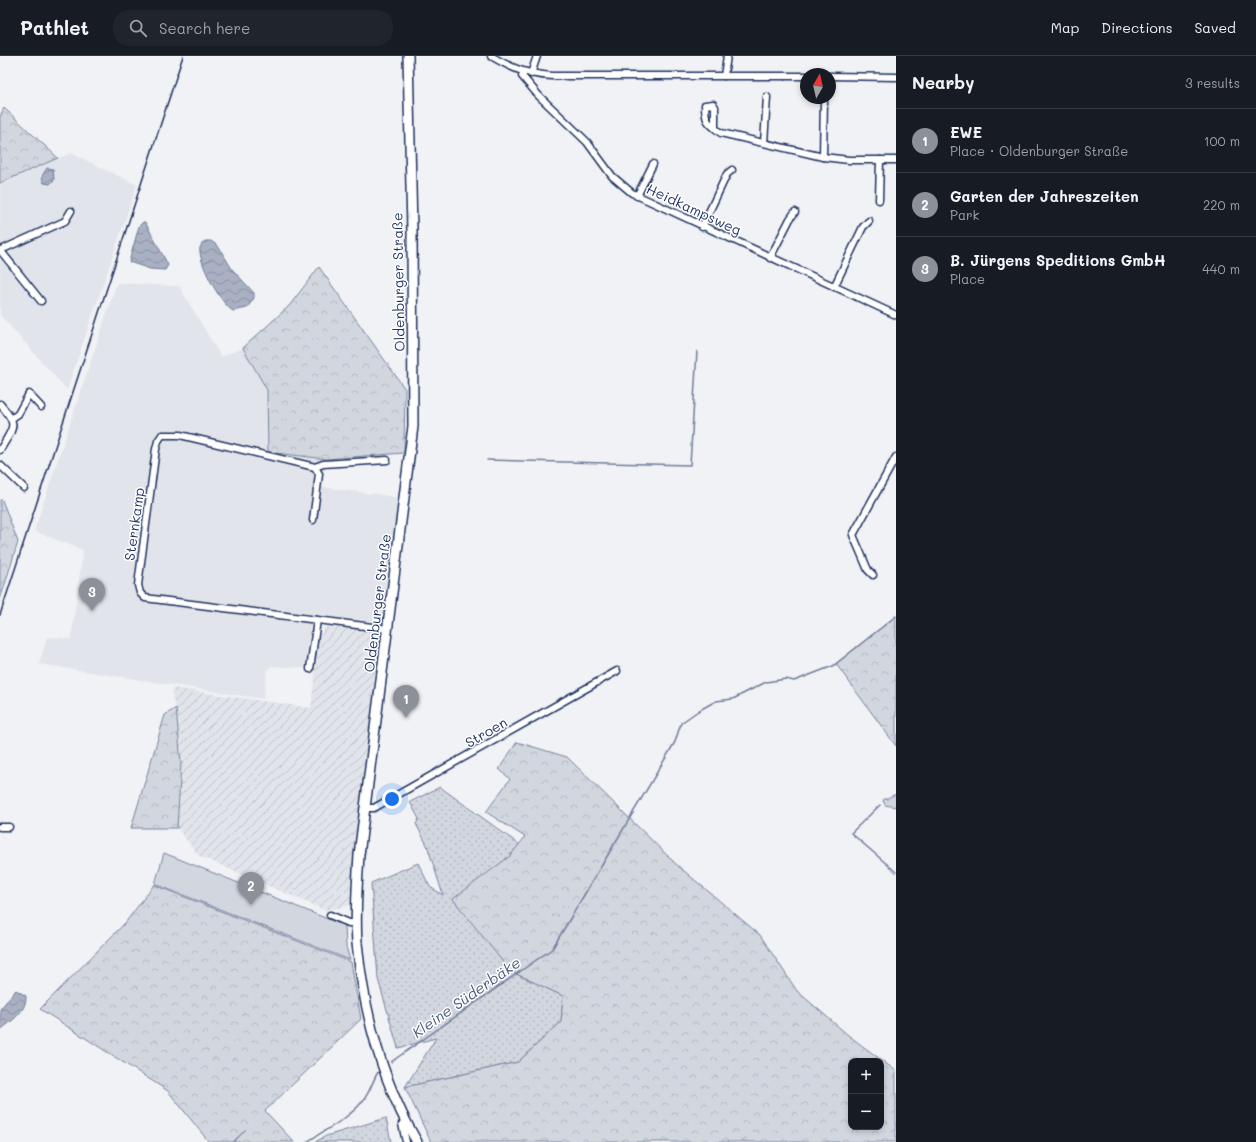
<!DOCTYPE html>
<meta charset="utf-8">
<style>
:root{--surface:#171b24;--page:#20242c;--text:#f1f3f6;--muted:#9ea1a6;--line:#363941;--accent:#8c9099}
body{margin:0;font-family:Mali,sans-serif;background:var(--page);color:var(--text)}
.controls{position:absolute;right:12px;bottom:12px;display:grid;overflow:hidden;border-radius:8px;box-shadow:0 2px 6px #0003}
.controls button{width:36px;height:36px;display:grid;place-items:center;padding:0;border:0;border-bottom:1px solid var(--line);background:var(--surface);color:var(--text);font:20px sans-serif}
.compass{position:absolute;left:800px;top:12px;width:36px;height:36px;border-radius:50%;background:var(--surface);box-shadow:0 2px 6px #0003;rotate:8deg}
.you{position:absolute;left:392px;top:743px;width:14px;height:14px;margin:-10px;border:3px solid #fff;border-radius:50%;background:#1a73e8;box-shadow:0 0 0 6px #1a73e833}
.badge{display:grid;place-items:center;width:26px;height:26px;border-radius:50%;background:var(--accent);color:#fff;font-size:13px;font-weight:700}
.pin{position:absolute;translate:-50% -33px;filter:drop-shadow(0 1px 2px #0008)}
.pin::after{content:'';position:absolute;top:21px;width:14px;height:12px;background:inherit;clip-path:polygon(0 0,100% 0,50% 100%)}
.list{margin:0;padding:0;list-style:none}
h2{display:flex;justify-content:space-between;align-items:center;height:52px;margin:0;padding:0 16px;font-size:17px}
h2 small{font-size:13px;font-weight:400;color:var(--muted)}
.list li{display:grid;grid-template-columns:26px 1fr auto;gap:12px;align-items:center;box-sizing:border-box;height:64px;padding:0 16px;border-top:1px solid var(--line)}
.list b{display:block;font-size:15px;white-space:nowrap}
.list p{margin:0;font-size:13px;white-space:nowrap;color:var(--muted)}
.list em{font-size:13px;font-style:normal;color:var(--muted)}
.icon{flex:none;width:22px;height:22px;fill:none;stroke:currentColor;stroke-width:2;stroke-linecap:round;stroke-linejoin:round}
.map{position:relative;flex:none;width:896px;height:1086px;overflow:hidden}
header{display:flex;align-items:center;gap:24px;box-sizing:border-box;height:56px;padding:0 20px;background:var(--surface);border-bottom:1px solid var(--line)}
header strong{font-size:19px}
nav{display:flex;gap:22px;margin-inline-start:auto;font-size:14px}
.search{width:280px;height:36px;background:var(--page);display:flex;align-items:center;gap:10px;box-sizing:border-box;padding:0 14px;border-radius:16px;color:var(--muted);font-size:15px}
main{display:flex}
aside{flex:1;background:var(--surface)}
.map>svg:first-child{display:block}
.built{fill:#e1e4ea}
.industrial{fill:url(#industrial-furrows)}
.grass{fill:url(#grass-dots);stroke:#76829e}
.forest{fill:url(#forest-crowns);stroke:#76829e;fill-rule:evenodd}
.garden{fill:#d2d6df;stroke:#76829e}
.water{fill:url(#water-waves);stroke:#707c9a}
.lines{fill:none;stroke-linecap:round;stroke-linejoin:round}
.stream{stroke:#707c9a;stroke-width:1.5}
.street-casing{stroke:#1b2f5e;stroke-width:9}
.secondary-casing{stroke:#1b2f5e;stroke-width:12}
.street{stroke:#fff;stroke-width:6}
.secondary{stroke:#fff;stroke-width:9}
.rail{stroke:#1b2f5e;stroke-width:1.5}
.labels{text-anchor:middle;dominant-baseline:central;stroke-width:3;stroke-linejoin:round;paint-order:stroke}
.street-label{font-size:14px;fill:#1b2f5e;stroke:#fff}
.water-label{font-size:15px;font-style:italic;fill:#4c5c81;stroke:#fff}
</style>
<header>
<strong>Pathlet</strong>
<div class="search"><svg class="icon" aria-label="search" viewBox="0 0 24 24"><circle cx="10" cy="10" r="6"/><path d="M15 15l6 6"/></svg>Search here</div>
<nav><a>Map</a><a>Directions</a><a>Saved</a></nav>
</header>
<main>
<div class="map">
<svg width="896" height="1086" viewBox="0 0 896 1086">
<defs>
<pattern id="industrial-furrows" width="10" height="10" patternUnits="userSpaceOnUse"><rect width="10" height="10" fill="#e1e4ea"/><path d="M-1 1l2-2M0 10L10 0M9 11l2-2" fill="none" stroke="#c0c4cb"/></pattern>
<pattern id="grass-dots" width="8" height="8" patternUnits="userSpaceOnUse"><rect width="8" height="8" fill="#d2d6df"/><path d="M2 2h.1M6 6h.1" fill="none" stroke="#b4b8c2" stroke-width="1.8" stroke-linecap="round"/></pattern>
<pattern id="forest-crowns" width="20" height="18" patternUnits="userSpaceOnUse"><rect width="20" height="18" fill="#d2d6df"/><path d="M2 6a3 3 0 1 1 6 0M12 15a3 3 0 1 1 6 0" fill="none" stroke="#b4b8c2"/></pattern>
<pattern id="water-waves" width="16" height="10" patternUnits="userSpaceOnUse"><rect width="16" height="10" fill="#a8b0c2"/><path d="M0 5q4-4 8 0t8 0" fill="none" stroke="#8890a1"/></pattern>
</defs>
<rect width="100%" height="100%" fill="#f1f2f5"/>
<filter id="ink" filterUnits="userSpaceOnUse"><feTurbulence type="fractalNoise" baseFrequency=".025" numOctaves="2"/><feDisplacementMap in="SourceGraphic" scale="8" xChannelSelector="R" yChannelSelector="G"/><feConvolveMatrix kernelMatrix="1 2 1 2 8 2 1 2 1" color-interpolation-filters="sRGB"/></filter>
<g filter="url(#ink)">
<g class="built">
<path d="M71,97L137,129L67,334L0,259V127Z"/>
<path d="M117,227L179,230L221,301L243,292L267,334L268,396L326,403L323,431L371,438L372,437L399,442L382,567L312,558L306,612L271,610L267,615L263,643L39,608L47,581L71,583L83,494L34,475Z"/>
</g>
<path class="industrial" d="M337,570L382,576L349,850L324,854L199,800L177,772L181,707L176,652L172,643L173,632L311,652L319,582L325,571Z"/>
<g class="grass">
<path d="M440,731L520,789L510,800V915L563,940L561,966L518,1006L405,1031L436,982L398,992L378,923L371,827L418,807L430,831L443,839L427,789L416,768L419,763L410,746Z"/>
<path d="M386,1062L391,1086H315L326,1080Z"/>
</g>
<g class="forest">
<path d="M4,52L58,102L0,127V60Z"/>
<path d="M319,211L405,333L404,397L326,403L268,396L267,334L243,292L289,250Z"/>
<path d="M0,444H2L18,486L0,544Z"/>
<path d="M896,560V690L836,608Z"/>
<path d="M176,652L181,707L177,772H131L165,659Z"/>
<path d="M517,686L567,701L677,809L760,879L797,935L848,979L896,1015V1086H431L405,1031L518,1006L561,966L563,940L510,915L453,843L510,800L525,781L486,756L510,723L499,713ZM851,1005H881V1071H851Z"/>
<path d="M896,738V751L885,749L883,744Z"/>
<path d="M154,829L351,906L361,963L265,1055L294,1086H234L246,1073L233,1086H209L168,1035L40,953L125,867Z"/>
</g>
<path class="garden" d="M164,797L345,870L346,891L350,904L155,828Z"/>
<g class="water">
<path d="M47,112L53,113L54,124L50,128L44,127C40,120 44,117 47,112Z"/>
<path d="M143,166H145L168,209L165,214L150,213L129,206L139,170Z"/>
<path d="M205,185H211L218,190L232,213L254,237V242L247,252L233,255C221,248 201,211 200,196C199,192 201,188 205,185Z"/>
<path d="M16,934L26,940C27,955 11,966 0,974V953Z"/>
</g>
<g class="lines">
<g class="stream">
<path d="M487,404L690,409L697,295"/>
<path d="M880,749L851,777L896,816"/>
<path d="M391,1006L552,893L675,686L681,667L698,655L716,645L733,643L766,626L786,623L794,625L833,610L896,560"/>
<path d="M307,1086C325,1074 348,1063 362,1046C370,1037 372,1026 378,1016"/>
</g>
<defs>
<g id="street">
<path d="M491,0C513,13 526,18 552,20H806"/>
<path d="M524,16L522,20L539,40L587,86L612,120L632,137L896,259"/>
<path d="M531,18L537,0"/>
<path d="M724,20L727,0"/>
<path d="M830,20L896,21"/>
<path d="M715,72V51L713,48L705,49C705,66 708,67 721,77L823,101L849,104H896"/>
<path d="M764,87L767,41"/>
<path d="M823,101L824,42"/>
<path d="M637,140L653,108"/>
<path d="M879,144L880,104"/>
<path d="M702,171L727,118L732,114"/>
<path d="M0,194L41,245"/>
<path d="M1,194L65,165L71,155"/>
<path d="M770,202L790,163L795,156"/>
<path d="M834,231L863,171L869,165"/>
<path d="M0,348C19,370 14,370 0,394"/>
<path d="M12,362L18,358L29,338L41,351"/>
<path d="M0,409L24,432"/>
<path d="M315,411L323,408L387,404"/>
<path d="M313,464L319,418L315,411L180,379H162L158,385L156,393L138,529L140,537L145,542L388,573"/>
<path d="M873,519L868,514L853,479L896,401"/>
<path d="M310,613L317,564"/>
<path d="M365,752H374L617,615"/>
<path d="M0,771H9"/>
<path d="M330,859L349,867H356"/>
<path d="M405,1065L402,1068L406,1086"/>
</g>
<path id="secondary" d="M408,0L412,174L413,370L359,799C357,828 355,858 357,887C364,956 382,1026 417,1086"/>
</defs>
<use href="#street" class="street-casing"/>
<use href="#secondary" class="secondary-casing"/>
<use href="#street" class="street"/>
<use href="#secondary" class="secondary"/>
<path class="rail" d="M0,559L183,0"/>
</g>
</g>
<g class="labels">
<g class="street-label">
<text transform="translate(694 153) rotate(25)">Heidkampsweg</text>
<text transform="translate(398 226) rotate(-91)">Oldenburger Straße</text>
<text transform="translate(134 468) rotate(-82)">Sternkamp</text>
<text transform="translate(377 547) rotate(-83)">Oldenburger Straße</text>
<text transform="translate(486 676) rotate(-30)">Stroen</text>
</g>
<g class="water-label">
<text transform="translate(466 941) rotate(-35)">Kleine Süderbäke</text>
</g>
</g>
</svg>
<div class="controls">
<button>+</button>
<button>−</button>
</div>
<svg class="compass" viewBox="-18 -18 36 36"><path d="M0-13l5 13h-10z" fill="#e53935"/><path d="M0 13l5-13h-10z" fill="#9ea1a6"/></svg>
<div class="you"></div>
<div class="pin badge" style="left:406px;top:662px">1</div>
<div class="pin badge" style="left:251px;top:849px">2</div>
<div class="pin badge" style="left:92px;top:555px">3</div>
</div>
<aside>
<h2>Nearby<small>3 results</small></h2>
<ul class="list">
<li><span class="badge">1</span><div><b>EWE</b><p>Place · Oldenburger Straße</p></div><em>100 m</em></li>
<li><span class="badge">2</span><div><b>Garten der Jahreszeiten</b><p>Park</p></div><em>220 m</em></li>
<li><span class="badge">3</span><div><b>B. Jürgens Speditions GmbH</b><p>Place</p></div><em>440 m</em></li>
</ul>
</aside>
</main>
